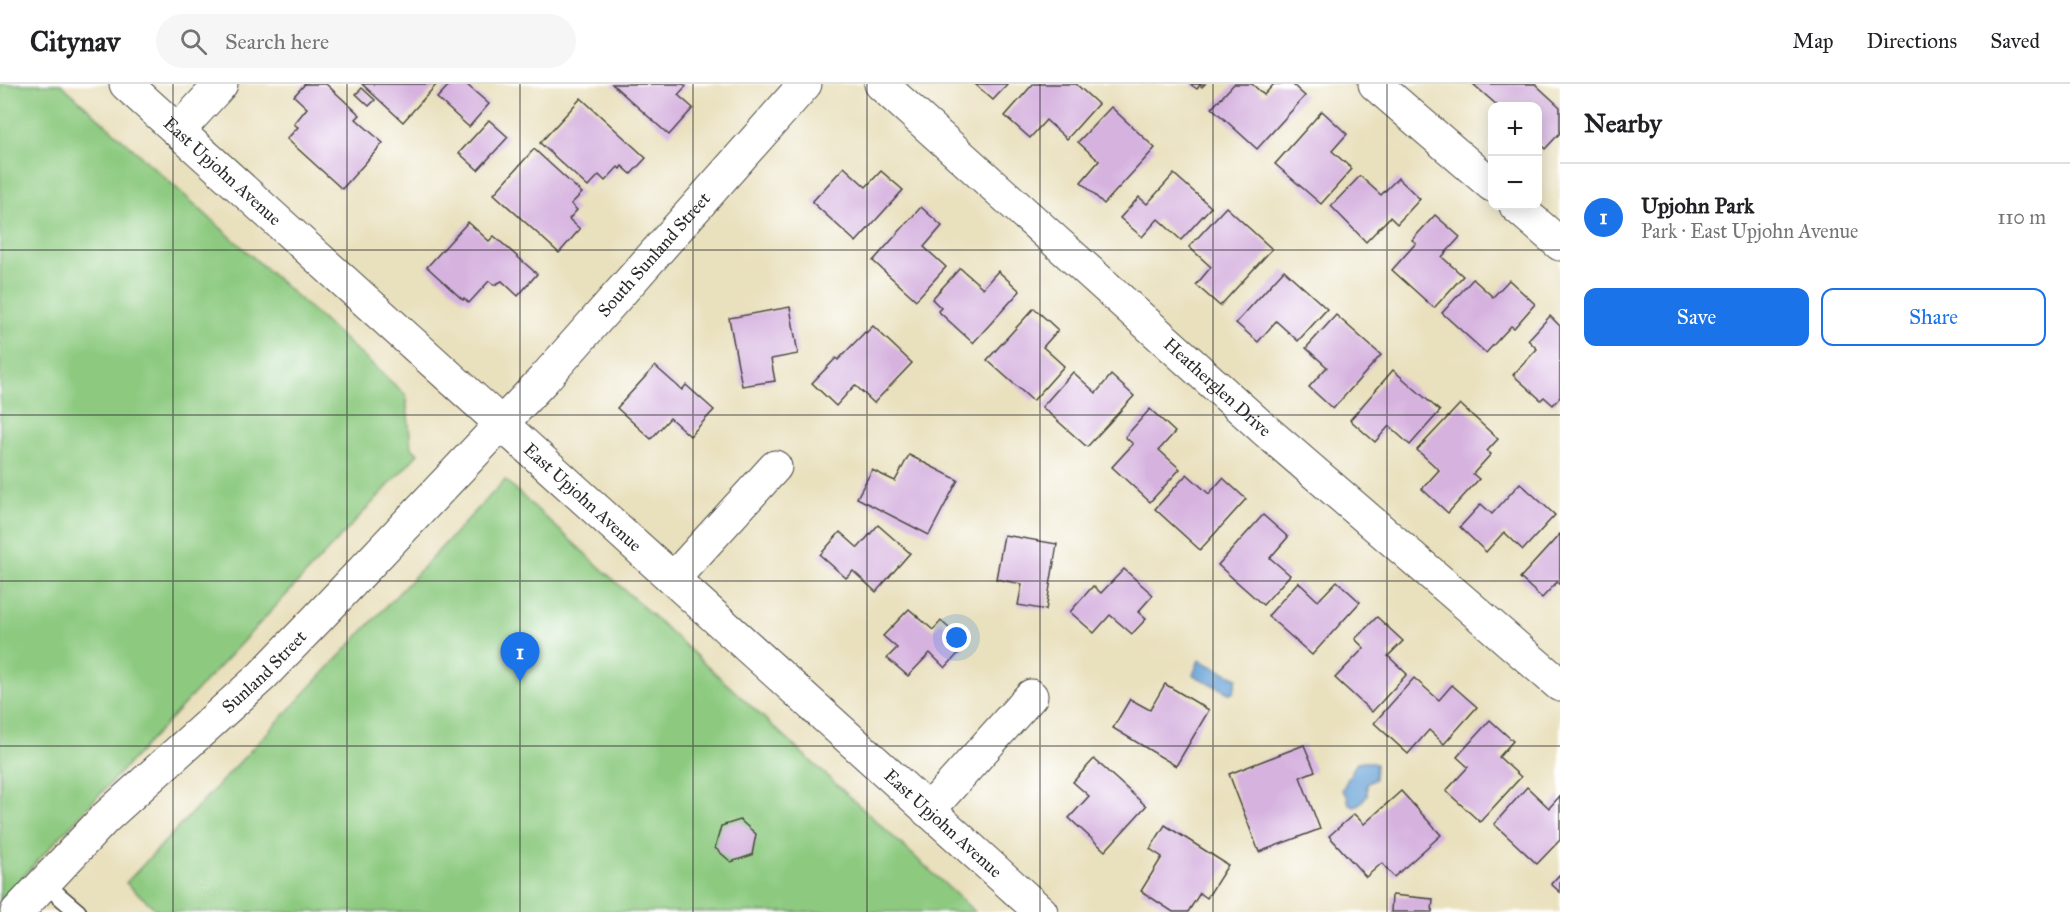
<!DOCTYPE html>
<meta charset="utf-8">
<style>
:root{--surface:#fff;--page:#f6f6f6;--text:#202124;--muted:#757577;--line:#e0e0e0;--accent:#1a73e8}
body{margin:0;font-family:"IM FELL Great Primer",serif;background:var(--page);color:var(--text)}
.controls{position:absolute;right:18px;top:18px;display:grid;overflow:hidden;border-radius:12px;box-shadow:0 3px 15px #0003}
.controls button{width:54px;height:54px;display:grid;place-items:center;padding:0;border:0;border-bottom:2px solid var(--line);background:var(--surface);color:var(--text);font:30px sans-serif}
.you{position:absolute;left:957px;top:554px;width:21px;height:21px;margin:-15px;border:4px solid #fff;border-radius:50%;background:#1a73e8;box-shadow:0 0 0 9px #1a73e833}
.badge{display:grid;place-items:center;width:39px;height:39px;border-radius:50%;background:var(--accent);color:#fff;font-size:20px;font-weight:700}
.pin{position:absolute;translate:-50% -50px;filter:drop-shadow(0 2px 3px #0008)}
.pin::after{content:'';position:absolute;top:32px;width:21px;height:18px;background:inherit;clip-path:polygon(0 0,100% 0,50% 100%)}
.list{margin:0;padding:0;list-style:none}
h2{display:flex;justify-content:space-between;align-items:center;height:78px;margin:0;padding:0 24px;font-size:26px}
h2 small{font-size:20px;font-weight:400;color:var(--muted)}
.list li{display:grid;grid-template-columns:39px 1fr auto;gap:18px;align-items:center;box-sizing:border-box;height:108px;padding:0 24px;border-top:2px solid var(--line)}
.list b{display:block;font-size:22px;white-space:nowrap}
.list p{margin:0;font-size:20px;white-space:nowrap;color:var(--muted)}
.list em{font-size:20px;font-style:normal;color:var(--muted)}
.actions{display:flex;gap:12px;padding:18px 24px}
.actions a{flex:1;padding:14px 0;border:2px solid var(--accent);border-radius:12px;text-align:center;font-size:21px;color:var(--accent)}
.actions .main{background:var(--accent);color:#fff}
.icon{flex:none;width:33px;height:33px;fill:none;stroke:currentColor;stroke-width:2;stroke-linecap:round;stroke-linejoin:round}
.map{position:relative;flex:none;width:1560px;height:828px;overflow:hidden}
header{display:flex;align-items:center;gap:36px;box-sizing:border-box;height:84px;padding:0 30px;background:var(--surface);border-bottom:2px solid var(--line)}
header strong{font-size:28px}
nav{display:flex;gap:33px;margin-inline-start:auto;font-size:21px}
.search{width:420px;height:54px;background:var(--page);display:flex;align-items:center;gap:15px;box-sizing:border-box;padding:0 21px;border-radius:33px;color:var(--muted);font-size:22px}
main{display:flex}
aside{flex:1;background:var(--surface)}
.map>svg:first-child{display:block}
.green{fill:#8dca80;stroke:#5c7a56;stroke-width:1.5}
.water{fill:#66a1d6;stroke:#486680;stroke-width:1.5}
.building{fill:#d6b2df}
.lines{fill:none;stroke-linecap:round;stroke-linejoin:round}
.lane-casing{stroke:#484641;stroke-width:19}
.street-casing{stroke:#484641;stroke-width:35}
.secondary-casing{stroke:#484641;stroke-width:35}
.lane{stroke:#fff;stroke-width:16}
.street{stroke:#fff;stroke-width:33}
.secondary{stroke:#fff;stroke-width:33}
.grid{fill:none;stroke:#2b2b2b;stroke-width:1.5;stroke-opacity:0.55}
.labels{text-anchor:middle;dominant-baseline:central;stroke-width:6;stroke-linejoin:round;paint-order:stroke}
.street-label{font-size:18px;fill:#2b2b2b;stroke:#fff}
</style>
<header>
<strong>Citynav</strong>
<div class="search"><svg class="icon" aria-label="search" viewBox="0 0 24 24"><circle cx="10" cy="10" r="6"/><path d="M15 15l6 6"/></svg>Search here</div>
<nav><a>Map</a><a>Directions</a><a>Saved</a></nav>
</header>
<main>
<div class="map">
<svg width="1560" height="828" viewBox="0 0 1560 828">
<rect width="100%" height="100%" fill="#fff"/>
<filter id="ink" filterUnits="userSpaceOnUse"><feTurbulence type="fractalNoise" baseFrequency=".0167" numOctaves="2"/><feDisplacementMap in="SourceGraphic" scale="12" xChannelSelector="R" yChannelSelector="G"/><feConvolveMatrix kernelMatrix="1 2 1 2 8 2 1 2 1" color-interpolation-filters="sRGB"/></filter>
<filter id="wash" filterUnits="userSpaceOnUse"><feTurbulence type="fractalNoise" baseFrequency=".008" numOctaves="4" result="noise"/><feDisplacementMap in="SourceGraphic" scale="24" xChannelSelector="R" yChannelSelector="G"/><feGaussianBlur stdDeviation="1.35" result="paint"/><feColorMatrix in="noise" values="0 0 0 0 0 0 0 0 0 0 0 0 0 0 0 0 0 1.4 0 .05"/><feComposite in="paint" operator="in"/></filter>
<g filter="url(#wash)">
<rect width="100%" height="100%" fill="#e9e0bd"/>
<g class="green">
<path d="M0,0H61L406,311L411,363L418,370L0,817Z"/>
<path d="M505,396L975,828H159L126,799Z"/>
</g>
<g class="water">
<path d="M1199,576L1237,594L1234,607L1231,610L1193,591Z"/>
<path d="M1364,677L1376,680L1375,695L1367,700V712L1358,721L1354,722L1349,720L1347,712L1342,706L1357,678Z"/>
</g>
<g id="blocks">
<g class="building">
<path d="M305,0H326L360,31L356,35L383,59L342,105L287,55L298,43L294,40L307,24L294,12Z"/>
<path d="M362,0H437L403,38Z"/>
<path d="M450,0H466L489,20L469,43L437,14Z"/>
<path d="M612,0H683L686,2L678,11L693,24L669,51Z"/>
<path d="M975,0H1008L993,16Z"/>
<path d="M1033,0H1076L1098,20L1067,55L1046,36L1030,54L1005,32Z"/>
<path d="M1190,0H1205L1202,3L1200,1L1197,5Z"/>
<path d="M1234,0H1252L1264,11L1274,0H1292L1305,12L1257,65L1212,24Z"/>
<path d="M1473,0H1535L1560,23V49L1545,65L1538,58V22H1498Z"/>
<path d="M362,4L375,16L369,22L356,10Z"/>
<path d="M581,14L646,74L631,90L622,82L620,85L618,83L605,97L599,91L588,103L540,59Z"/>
<path d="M1111,23L1155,64L1104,120L1081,98L1099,77L1078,58Z"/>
<path d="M1322,27L1347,50L1332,67L1352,85L1321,120L1275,80Z"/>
<path d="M489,36L508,53L478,86L459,69Z"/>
<path d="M534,65L582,109L571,120L577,126L569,135L580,145L559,169L494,110Z"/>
<path d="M844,83L866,103L881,87L903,106L856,158L812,118Z"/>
<path d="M1174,90L1211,123L1181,156L1158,135L1142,153L1120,134L1139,113L1147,120Z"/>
<path d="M1360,92L1381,111L1398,94L1420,115L1397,140L1390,133L1366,158L1331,122Z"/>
<path d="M921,123L942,142L924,163L946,183L916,216L873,177Z"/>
<path d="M1226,123L1272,165L1220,222L1196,201L1211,183L1189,163Z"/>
<path d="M1435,131L1460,153L1442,173L1463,192L1434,224L1392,186L1416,159L1412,156Z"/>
<path d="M468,138L489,157L494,152L537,190L518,212L502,197L494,201L489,197L469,219L464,214L463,216L427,183Z"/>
<path d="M960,184L983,204L998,187L1020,207L973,259L938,227L941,224L932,215Z"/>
<path d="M1284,186L1327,225L1298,257L1276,237L1258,258L1236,239Z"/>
<path d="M1473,195L1493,213L1509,196L1535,220L1514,244L1511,242L1486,269L1442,229Z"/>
<path d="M790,223L798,270L771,275L775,297L742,302L729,234Z"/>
<path d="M1034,224L1058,246L1043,263L1064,282L1033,317L987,276Z"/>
<path d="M1336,231L1381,271L1333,325L1309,303L1327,283L1306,264Z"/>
<path d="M1550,232L1560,242V313L1553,321L1544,313L1541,316L1513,291L1537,265L1528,256Z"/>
<path d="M873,242L912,279L874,319L855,301L836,322L812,299L836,274L838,276L865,248L866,249Z"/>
<path d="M655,282L682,306L686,301L714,326L690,352L670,334L651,355L617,324Z"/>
<path d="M1393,286L1440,327L1410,361L1389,342L1375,358L1350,336Z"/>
<path d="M1073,288L1096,309L1111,291L1134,312L1087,363L1042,323Z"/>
<path d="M1460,320L1498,355L1487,367L1491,370L1473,390L1479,395L1448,429L1422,405L1439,386L1417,366Z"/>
<path d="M1150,325L1175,348L1159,366L1180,385L1150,418L1112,383L1133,360L1125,353Z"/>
<path d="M909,371L958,396L929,451L857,414L872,386L895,397Z"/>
<path d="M1187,390L1209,410L1223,394L1246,415L1200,466L1155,425Z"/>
<path d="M1520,399L1555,431L1523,466L1504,448L1486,468L1460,443L1481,420L1492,430Z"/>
<path d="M1263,431L1288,453L1270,474L1290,491L1263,521L1218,481Z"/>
<path d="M878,441L910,469L876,508L853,487L846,494L820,471L840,448L858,464Z"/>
<path d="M1560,450V501L1557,498L1542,514L1520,494Z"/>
<path d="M1004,451L1057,460L1046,526L1018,521L1022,500L996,495Z"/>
<path d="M1124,485L1153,511L1138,528L1146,535L1132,550L1110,531L1094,549L1070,528L1093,502L1101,509Z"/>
<path d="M1337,497L1360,518L1312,571L1268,532L1298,498L1318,517Z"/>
<path d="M909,525L933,546L941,537L967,560L945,584L930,569L908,592L887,574L897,564L883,552Z"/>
<path d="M1377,533L1403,557L1388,572L1407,590L1372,628L1335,594L1364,564L1355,555Z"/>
<path d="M1414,594L1439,616L1452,601L1477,623L1444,660L1429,646L1408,670L1374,639Z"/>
<path d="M1165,600L1209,626L1176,682L1113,644L1130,615L1150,626Z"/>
<path d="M1490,636L1513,657L1499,673L1521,693L1480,738L1446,707L1468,683L1457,673Z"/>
<path d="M1304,661L1315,687L1300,693L1320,745L1259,768L1229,690Z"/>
<path d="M1094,675L1146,722L1105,767L1069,734L1089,712L1073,698Z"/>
<path d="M1527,703L1549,724L1560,712V756L1537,780L1494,740Z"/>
<path d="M1401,707L1441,751L1394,793L1382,779L1366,793L1329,752L1354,730L1364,740Z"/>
<path d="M740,736L756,750L752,771L731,778L715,764L721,742Z"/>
<path d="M1165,741L1228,781L1207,814L1200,809L1188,828H1173L1141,807L1162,773L1150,765Z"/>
<path d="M1560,790V808L1551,800Z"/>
<path d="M1392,811L1433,815L1432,828H1391Z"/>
</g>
</g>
</g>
<g filter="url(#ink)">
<use href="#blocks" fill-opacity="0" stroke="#484641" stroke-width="1.5"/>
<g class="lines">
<defs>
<path id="lane" d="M44,799L78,828"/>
<g id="street">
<path id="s1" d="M881,0L1265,346L1560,601"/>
<path d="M1375,0L1492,101"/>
<path d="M179,46L221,0"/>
<path d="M1516,122L1560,160"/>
<path d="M673,495L775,383"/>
<path d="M928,727L1031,612"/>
</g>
<g id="secondary">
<path id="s2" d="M126,0L1041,828"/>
<path id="s3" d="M17,828L104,735L262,592L317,535L543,296L805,0"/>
</g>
</defs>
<use href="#lane" class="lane-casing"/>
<use href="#street" class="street-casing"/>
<use href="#secondary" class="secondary-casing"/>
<use href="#lane" class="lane"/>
<use href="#street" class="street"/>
<use href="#secondary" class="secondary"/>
</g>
</g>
<path class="grid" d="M173,0V828M347,0V828M520,0V828M693,0V828M867,0V828M1040,0V828M1213,0V828M1387,0V828M0,166H1560M0,331H1560M0,497H1560M0,662H1560"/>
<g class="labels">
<g class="street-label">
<text stroke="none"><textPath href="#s2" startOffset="130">East Upjohn Avenue</textPath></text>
<text stroke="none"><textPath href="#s3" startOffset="916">South Sunland Street</textPath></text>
<text stroke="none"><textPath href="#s1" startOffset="453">Heatherglen Drive</textPath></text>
<text stroke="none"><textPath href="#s2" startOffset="616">East Upjohn Avenue</textPath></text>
<text stroke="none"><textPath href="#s3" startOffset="345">Sunland Street</textPath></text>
<text stroke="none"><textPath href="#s2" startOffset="1102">East Upjohn Avenue</textPath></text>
</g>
</g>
</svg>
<div class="controls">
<button>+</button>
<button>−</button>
</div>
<div class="you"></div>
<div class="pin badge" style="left:520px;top:598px">1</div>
</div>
<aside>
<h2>Nearby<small></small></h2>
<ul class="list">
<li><span class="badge">1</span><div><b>Upjohn Park</b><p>Park · East Upjohn Avenue</p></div><em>110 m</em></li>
</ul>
<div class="actions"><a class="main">Save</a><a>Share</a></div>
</aside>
</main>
